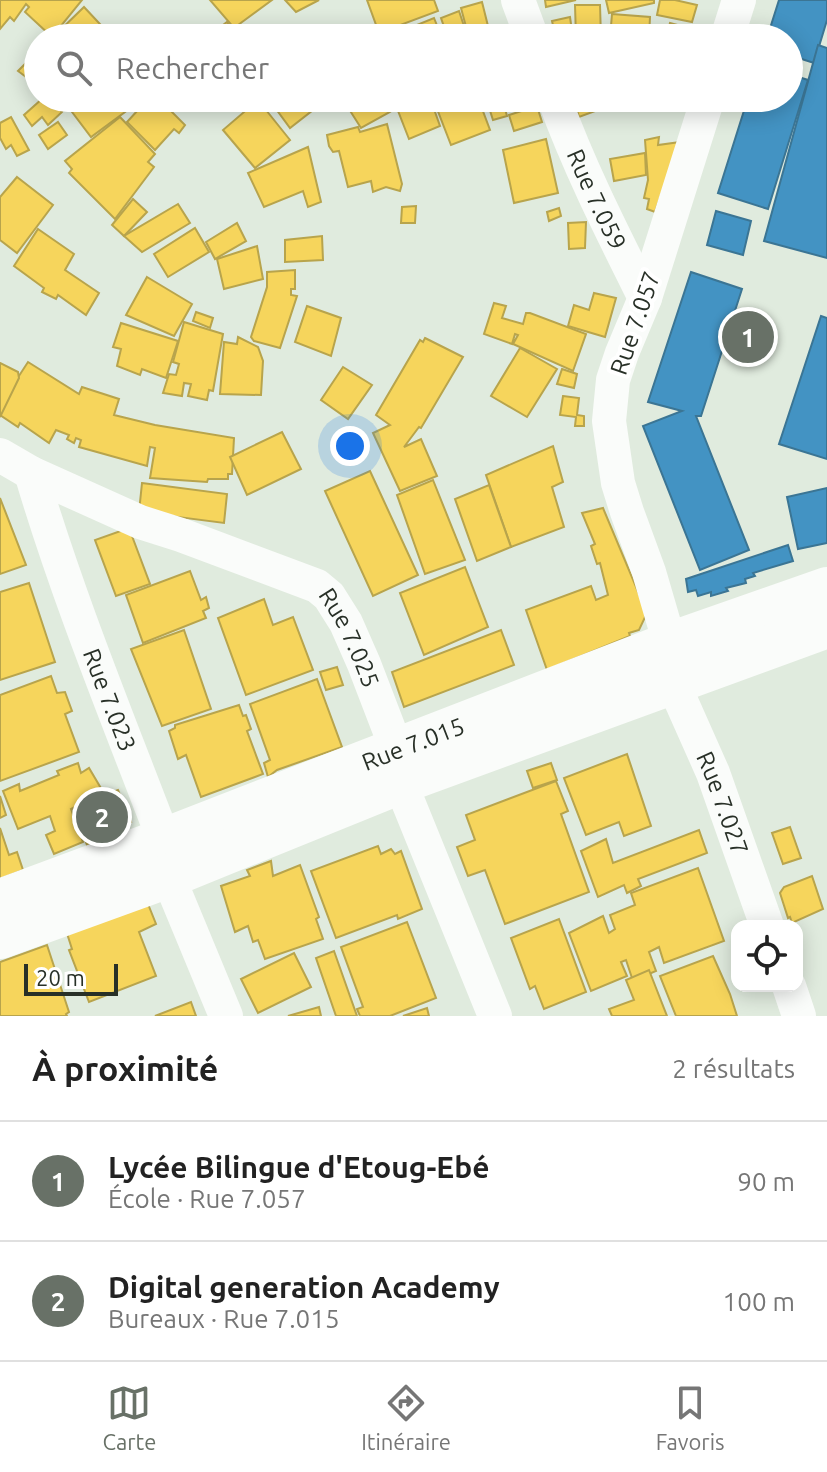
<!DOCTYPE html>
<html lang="fr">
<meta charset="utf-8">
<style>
:root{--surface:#fff;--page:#f2f2f2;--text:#222;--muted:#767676;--line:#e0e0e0;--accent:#687167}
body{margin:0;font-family:Ubuntu,sans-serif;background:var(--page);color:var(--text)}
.controls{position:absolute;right:24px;bottom:24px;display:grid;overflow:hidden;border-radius:16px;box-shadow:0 4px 20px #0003}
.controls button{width:72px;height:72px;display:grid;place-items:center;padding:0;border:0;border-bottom:2px solid var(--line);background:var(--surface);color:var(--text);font:40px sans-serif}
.scale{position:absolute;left:24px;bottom:20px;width:94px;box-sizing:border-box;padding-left:8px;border:4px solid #283027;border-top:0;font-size:22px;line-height:28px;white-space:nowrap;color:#283027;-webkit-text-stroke:6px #fff;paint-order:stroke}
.you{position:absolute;left:350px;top:446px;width:28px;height:28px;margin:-20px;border:6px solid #fff;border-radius:50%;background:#1a73e8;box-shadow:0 0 0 12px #1a73e833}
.badge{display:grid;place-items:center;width:52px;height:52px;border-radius:50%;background:var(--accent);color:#fff;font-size:26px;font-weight:700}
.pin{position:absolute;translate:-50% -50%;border:4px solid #fff;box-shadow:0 2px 8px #0006}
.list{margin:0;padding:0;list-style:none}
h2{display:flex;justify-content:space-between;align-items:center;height:104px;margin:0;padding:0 32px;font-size:34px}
h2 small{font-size:26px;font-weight:400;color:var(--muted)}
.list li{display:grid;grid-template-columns:52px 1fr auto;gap:24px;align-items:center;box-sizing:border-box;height:120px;padding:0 32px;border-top:2px solid var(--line)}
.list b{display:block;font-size:30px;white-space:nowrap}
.list p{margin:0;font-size:26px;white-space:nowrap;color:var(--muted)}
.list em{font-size:26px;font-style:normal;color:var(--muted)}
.icon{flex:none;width:44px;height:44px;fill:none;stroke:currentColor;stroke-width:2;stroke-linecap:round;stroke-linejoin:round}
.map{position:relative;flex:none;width:827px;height:1016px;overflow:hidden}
.search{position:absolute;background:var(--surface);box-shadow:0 4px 20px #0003;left:24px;right:24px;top:24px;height:88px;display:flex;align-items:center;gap:20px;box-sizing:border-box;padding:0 28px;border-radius:44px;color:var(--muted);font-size:30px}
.sheet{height:344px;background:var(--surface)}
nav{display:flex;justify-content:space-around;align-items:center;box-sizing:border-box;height:112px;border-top:2px solid var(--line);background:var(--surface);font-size:22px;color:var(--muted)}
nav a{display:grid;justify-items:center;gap:4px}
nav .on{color:var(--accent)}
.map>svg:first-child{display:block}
.homes{fill:#f6d55c;stroke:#b8a44c;stroke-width:2}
.offices{fill:#9970ab;stroke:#775d83;stroke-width:2}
.schools{fill:#4393c3;stroke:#3b7594;stroke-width:2}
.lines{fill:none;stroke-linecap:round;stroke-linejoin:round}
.street{stroke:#fafcfa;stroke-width:34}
.secondary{stroke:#fafcfa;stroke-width:44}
.labels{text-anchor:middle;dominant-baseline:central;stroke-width:8;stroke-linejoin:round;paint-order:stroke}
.street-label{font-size:24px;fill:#283027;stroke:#fff}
</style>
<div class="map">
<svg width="827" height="1016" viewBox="0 0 827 1016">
<rect width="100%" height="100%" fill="#e0ebde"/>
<g class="homes">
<path d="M0,0H82L52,37L25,12L29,7L26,4L14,21L10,17L0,29Z"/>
<path d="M210,0H272L234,28Z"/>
<path d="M285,0H319L296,12Z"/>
<path d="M367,0H434L438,11L379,33Z"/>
<path d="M545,0H576L546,7Z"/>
<path d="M606,0H654V3L609,13Z"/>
<path d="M660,0H675L697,5L692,22L657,15Z"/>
<path d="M482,2L491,38H469L461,8Z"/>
<path d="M575,5H600L601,38H576Z"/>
<path d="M84,7L113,38H52Z"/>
<path d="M459,11L468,38H448L441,18Z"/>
<path d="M612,14L650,17L649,38H610Z"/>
<path d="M570,17L573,38H556L552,21Z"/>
<path d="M434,18L442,38H385Z"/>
<path d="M227,22L237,38H206Z"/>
<path d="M670,23L711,34L710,38H666Z"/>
<path d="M38,51V86L18,71Z"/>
<path d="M43,98H59L54,103L62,112L48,125L42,117L32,126L24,115Z"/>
<path d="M79,98H144L91,137L69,108L80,99Z"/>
<path d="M149,98H158L185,125L179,133L174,129L155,150L127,122Z"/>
<path d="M187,98H218L207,106L201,99L194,105Z"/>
<path d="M268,98H303L313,110L290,128Z"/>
<path d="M342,98H381L390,112L361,128Z"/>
<path d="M393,98H430L440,126L409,139Z"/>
<path d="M442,98H478L490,130L451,145L434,101Z"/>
<path d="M486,98H502L507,116L493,120Z"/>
<path d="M592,98L598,110L579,117L575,104Z"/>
<path d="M258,100L290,140L255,168L223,130Z"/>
<path d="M537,106L542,122L514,131L509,115Z"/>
<path d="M11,117L29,150L17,156L11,145L6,149L0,138V123Z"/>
<path d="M120,117L155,154L148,162L154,167L115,219L69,173L72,169L65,161Z"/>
<path d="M58,122L67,135L48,149L39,135Z"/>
<path d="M387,124L402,184L400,191L386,187L373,192L371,181L348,187L339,151L333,152L329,146L327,135L358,127L360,132Z"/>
<path d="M659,137L658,145L680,142L655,212L647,209L649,199L644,198L648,180L645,140Z"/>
<path d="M546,139L558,193L514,203L503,150Z"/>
<path d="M308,147L321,202L308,207L303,191L264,207L248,173Z"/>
<path d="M645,153L646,175L614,181L610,159Z"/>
<path d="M17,177L53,205L17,253L0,240V197Z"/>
<path d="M133,199L147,212L124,236L112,225Z"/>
<path d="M178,204L190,223L142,252L124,236Z"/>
<path d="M416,206L415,223H401L402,207Z"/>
<path d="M559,208L561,216L549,221L547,212Z"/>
<path d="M586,222L585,248L569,249L568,223Z"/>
<path d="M237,223L246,241L215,259L206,242Z"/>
<path d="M195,228L209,252L168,277L154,254Z"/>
<path d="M38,229L74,254L65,270L99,293L86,315L58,295L56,299L42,292L44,288L14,266Z"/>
<path d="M322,236L323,260L285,262V240Z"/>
<path d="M257,246L263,279L224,289L217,259Z"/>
<path d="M295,270V289H291V295L297,296L280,348L254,341L251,337L267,287V272Z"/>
<path d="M147,277L192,304L174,336L126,315Z"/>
<path d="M594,293L616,298L605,337L568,326L574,305L589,310Z"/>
<path d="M494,303L506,306L502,318L523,324L526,313H530L586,334L573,371L513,344L518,335L515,334L512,344L484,334Z"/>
<path d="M307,306L341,318L331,356L295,342Z"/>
<path d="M196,312L213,318L210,328L193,321Z"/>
<path d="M184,322L223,334L213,391L209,390L207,400L188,396L191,384L184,383L182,396L163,393L169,374L176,375L179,364L173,362Z"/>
<path d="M121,323L178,341L166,378L142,369L140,375L117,366L121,349L113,347Z"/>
<path d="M238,337L258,347L263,361L261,395L220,394L224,342L237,344Z"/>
<path d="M425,338L463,357L421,428L419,427L404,447L421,439L437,476L400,491L373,433L390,425L376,415L420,340L423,342Z"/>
<path d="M520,348L557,369L527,417L491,396Z"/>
<path d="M28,362L79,394L82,387L119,399L114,415L155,425L234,438L232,474H228V479H208L207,482L150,478L155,448L150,447L147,466L79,447L81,440L76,438L74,443L67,439L69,435L56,430L49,443L20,423L18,427L0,415V405Z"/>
<path d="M0,363L18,372L19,378L0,417Z"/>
<path d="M343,367L372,385L348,419L321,400Z"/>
<path d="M562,369L577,374L574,388L557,384Z"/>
<path d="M563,396L579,398L577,415L584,416V426H575L576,417L560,415Z"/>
<path d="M282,432L301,469L247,495L230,457Z"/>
<path d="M553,446L563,482L552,487L564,527L511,547L486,475Z"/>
<path d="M370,471L418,575L373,596L325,491Z"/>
<path d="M433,480L465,560L425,574L397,495Z"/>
<path d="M142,483L227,494L224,523L139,512Z"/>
<path d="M489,485L511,547L477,561L455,499Z"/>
<path d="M0,498L26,565L0,574Z"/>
<path d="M603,508L647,613L639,630L629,633L630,636L547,670L526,610L591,586L596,600L608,595L600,563L597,564L591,546L595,544L582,513Z"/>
<path d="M129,528L150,584L116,596L95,540Z"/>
<path d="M465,567L488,627L424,655L400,593Z"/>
<path d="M190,571L201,600L206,597L209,608L203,611L206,618L143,643L126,595Z"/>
<path d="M29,583L55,662L0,680V592Z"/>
<path d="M264,599L273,625L293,617L313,670L246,695L218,618Z"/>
<path d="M184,630L211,709L162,726L131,649Z"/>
<path d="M501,630L514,665L404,707L392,672Z"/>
<path d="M337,667L343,685L326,690L320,672Z"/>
<path d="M51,676L57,693L65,692L72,711L65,714L79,752L0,781V695Z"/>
<path d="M317,679L342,747L277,770L268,777L264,763L270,760L250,704Z"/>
<path d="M239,705L243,716L246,715L251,729L247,731L263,774L201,797L186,755L178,759L169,731L175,728V725Z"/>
<path d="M627,754L651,826L624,836L619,822L586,835L564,778Z"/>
<path d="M78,763L81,773L89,768L105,795L118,790L131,822L123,825L124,830L87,845L73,808L71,809L83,842L54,854L46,835L55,831L50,816L18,829L3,791L19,784L20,791L59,775L57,771Z"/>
<path d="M551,763L557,780L533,788L527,771Z"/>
<path d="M556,781L568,811L561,814L589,892L505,924L485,870L468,876L457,847L475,840L466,815Z"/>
<path d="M0,796L6,815L0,818Z"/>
<path d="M790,827L801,858L783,864L772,833Z"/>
<path d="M0,828L9,855L17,852L23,870L0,879Z"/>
<path d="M699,830L707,853L638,879L641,886L627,893L624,885L598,897L581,851L606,839L613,863Z"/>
<path d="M378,846L381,854L391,849L395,854L401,851L422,909L398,919L397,915L336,938L311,871Z"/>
<path d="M271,861L273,876L300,865L319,917L316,919L323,939L265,959L258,940L253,942L248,926L235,932L221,886L250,876L247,870Z"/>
<path d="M698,868L724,941L664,963L659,947L649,952L656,971L633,981L626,960L621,962L627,976L591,991L569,933L603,916L609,933L615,929L610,915L635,905L631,893Z"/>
<path d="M812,876L823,909L792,923L790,917L788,918L780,893L784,887Z"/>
<path d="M144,894L156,924L139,932L156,976L89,1002L69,950L72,949L64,924Z"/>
<path d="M559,919L586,992L544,1009L535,986L530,989L511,938Z"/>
<path d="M407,922L436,998L390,1016H360L357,1009L363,1007L341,947Z"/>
<path d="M47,945L69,1012L66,1014L67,1016H0V962Z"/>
<path d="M334,951L357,1016H336L316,958Z"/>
<path d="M294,953L311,987L258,1013L241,979Z"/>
<path d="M713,956L730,994L737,1016H676L660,976Z"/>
<path d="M649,970L667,1016H612L609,1009L634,1000L626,980Z"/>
<path d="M191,1002L196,1016H155Z"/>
<path d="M319,1007L321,1016H288Z"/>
<path d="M427,1008L429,1016H403Z"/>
</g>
<path class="offices" d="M114,800L123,825L97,841L81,809Z"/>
<g class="schools">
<path d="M779,0H827V20L814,63L789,55V38H767Z"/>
<path d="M818,45L827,48V258L764,241Z"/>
<path d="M789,74L808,80L768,209L718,193L748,98H789Z"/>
<path d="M716,211L751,221L743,255L707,245Z"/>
<path d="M691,272L742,289L701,416H696L749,550L700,570L643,426L682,411L648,402Z"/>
<path d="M821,316L827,318V459L779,444Z"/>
<path d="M827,488V543L798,549L787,497Z"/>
<path d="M788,545L793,561L753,573L755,576L745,579L746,583L726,588L728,591L711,596V592L698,596L696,590L688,592L686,579Z"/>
</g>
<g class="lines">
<g class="street">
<path d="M518,0L532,38"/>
<path d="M727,38L739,0"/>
<path id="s1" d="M554,98C579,167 612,232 645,298"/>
<path id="s2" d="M708,98L645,298L622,353L613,380L609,421L618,483L627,512L649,572L670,644L673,683L713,773L767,926"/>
<path id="s3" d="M0,455L31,473L140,522L181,535L317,586L329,596L346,623L364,664L397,750L400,782L495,1016"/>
<path id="s4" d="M31,473C68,598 118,719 164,840L168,876L226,1016"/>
<path d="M789,986L799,1016"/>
</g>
<g class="secondary">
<path id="s5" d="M0,901L164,840L670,644L827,589"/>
<path d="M0,937L168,876L400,782L827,626"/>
</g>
</g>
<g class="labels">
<g class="street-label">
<text stroke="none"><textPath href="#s1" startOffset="110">Rue 7.059</textPath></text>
<text transform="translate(635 323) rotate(-71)">Rue 7.057</text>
<text stroke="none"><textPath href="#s3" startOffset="406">Rue 7.025</textPath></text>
<text stroke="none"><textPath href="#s4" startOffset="240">Rue 7.023</textPath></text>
<text stroke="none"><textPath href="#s5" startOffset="442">Rue 7.015</textPath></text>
<text stroke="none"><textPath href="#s2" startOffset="740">Rue 7.027</textPath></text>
</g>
</g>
</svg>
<div class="controls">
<button><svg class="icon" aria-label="locate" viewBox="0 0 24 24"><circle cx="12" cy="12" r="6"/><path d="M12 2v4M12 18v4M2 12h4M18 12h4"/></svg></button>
</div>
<div class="scale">20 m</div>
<div class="you"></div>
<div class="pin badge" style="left:748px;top:337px">1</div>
<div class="pin badge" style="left:102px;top:817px">2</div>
<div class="search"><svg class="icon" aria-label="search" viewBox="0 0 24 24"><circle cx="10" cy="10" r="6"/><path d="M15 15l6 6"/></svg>Rechercher</div>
</div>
<section class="sheet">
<h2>À proximité<small>2 résultats</small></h2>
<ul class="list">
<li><span class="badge">1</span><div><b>Lycée Bilingue d'Etoug-Ebé</b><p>École · Rue 7.057</p></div><em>90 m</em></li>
<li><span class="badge">2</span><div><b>Digital generation Academy</b><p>Bureaux · Rue 7.015</p></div><em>100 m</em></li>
</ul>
</section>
<nav>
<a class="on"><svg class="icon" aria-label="map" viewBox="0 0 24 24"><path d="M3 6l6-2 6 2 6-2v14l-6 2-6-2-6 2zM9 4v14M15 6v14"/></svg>Carte</a>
<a><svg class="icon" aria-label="directions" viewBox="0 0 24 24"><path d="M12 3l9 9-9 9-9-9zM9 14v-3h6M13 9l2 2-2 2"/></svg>Itinéraire</a>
<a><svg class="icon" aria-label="saved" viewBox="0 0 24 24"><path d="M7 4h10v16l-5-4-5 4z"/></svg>Favoris</a>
</nav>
